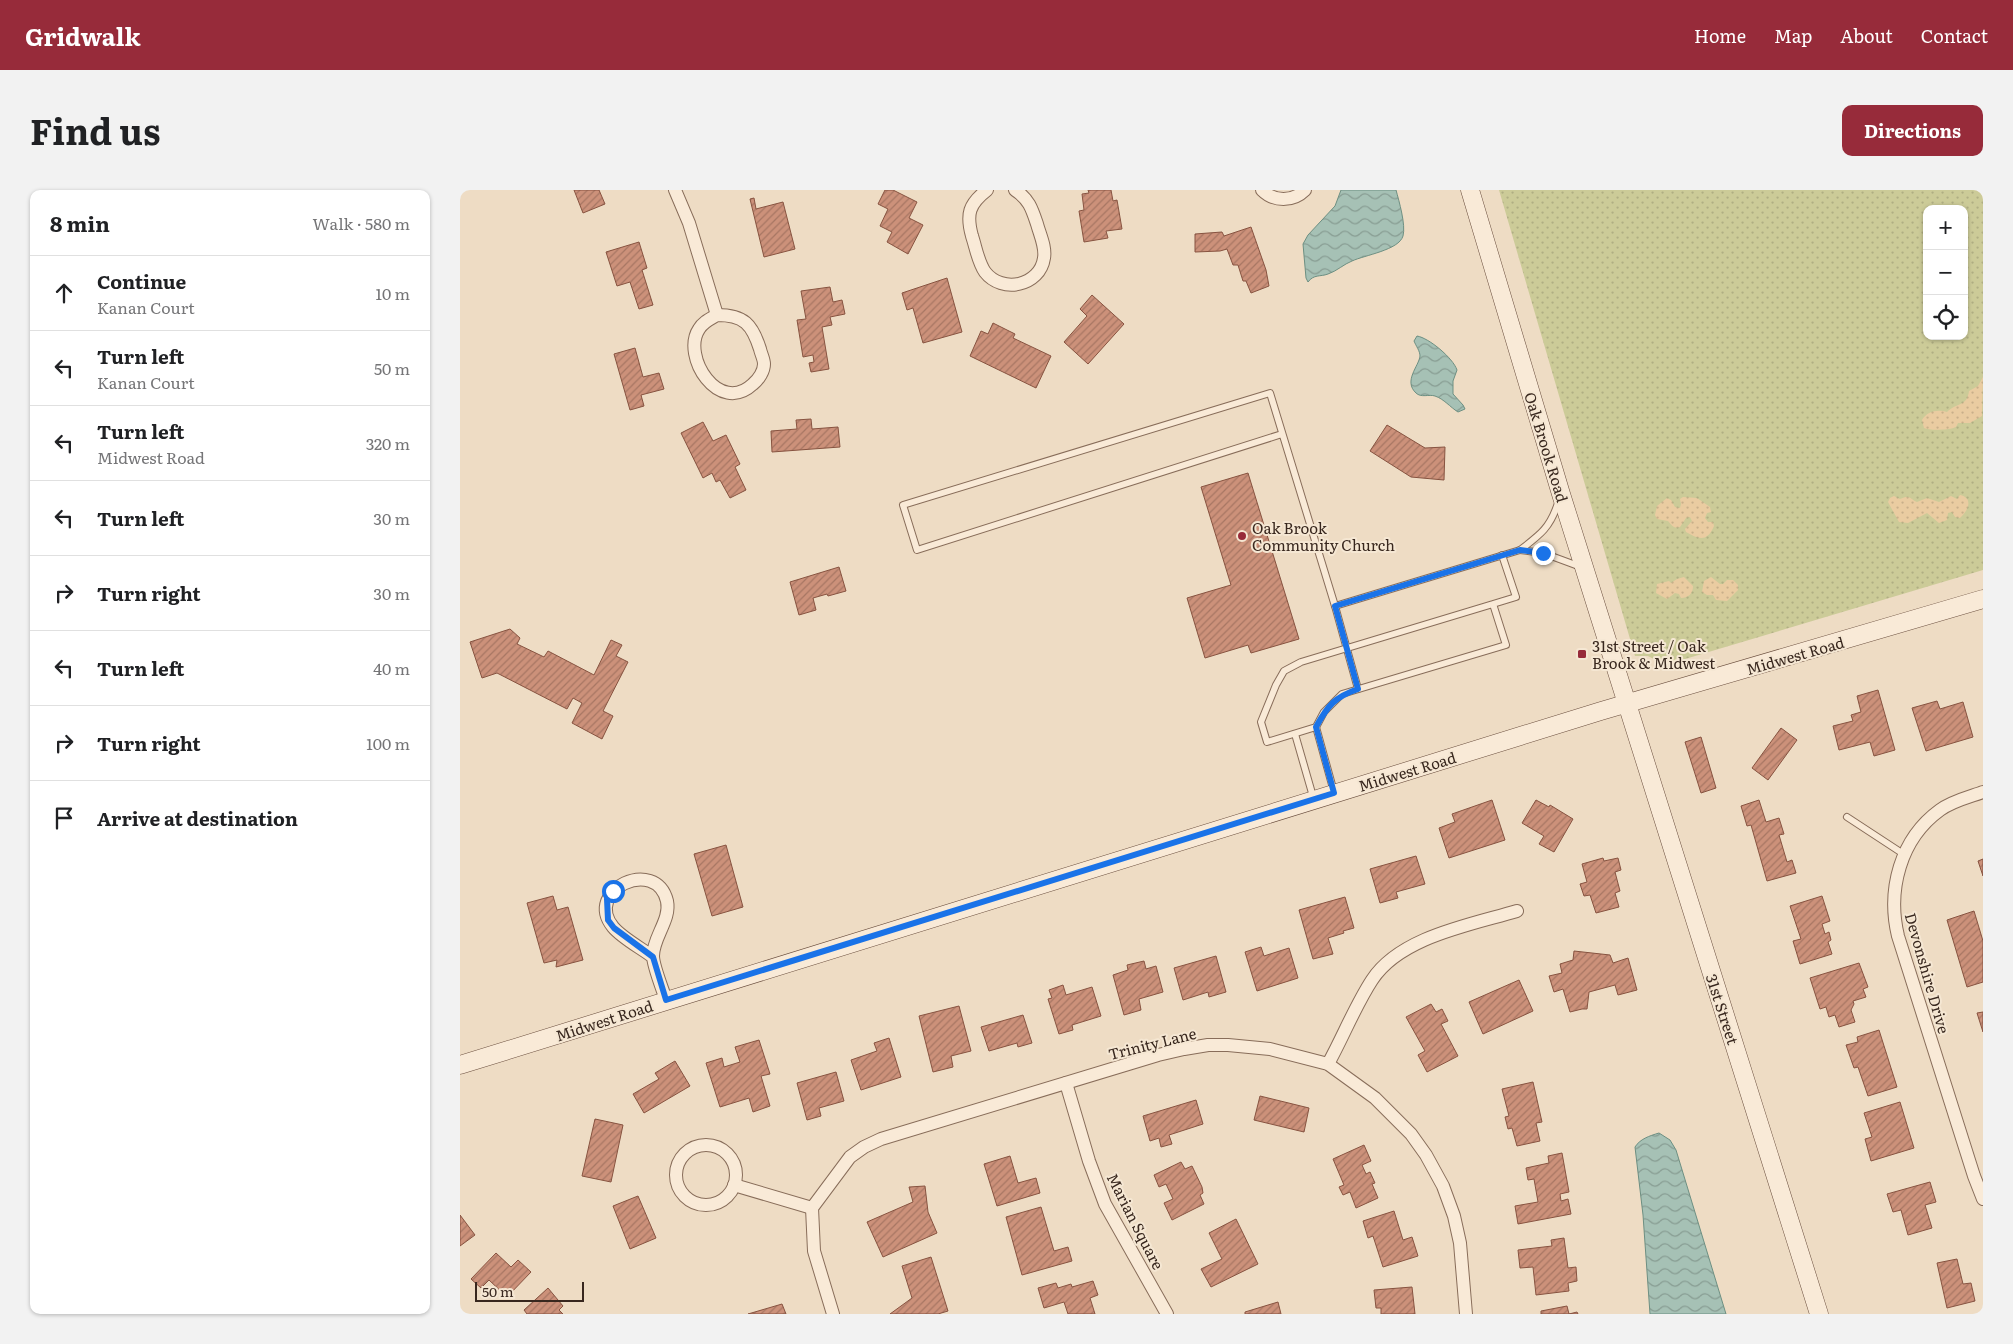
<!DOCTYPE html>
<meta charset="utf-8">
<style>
:root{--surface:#fff;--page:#f2f2f2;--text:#202124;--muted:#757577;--line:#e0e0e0;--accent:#972b3a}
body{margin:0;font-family:Literata,serif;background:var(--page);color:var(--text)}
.controls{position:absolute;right:15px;top:15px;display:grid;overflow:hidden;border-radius:10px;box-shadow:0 1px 4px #0004}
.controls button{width:45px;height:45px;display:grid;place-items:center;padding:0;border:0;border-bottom:1px solid var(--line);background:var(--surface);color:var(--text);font:25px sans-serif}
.scale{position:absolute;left:15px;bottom:12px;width:109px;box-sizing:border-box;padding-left:5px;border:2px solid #38271e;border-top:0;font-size:14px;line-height:18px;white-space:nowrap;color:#38271e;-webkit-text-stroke:4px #f5e7d3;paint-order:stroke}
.stop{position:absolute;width:15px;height:15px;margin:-11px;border:4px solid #1a73e8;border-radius:50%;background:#fff}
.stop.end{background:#1a73e8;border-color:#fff;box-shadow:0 1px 5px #0008}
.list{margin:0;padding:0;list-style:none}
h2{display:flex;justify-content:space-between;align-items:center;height:65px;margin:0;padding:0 20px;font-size:21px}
h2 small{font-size:16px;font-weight:400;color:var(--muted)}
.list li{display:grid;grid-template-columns:32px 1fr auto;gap:15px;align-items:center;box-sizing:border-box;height:75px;padding:0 20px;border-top:1px solid var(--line)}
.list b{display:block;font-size:19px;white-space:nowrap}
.list p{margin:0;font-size:16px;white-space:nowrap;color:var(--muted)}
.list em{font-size:16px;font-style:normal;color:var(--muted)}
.icon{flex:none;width:28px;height:28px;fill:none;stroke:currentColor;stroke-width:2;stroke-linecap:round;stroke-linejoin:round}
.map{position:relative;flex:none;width:1523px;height:1124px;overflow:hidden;border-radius:10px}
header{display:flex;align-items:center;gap:30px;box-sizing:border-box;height:70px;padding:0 25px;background:var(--accent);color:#fff}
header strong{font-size:24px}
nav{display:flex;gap:28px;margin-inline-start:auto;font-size:18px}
.intro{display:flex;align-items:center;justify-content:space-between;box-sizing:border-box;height:120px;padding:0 30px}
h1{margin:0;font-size:35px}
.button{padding:12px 22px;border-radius:10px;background:var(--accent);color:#fff;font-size:18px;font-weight:700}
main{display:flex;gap:30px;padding:0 30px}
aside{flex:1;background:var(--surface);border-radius:10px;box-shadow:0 1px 4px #0004}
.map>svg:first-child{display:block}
.grass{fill:url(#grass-dots);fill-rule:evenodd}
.sand{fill:url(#sand-dots)}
.water{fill:url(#water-waves);stroke:#6d8f82}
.building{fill:url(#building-hatch);stroke:#875340}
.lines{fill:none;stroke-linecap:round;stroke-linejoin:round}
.lane-casing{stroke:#886d5a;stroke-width:8}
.street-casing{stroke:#886d5a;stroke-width:14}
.secondary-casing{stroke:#6a4e3e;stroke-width:19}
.lane{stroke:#f9ead7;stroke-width:6}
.street{stroke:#f9ead7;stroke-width:12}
.secondary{stroke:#f9ead7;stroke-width:18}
.route{stroke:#1a73e8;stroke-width:6}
.poi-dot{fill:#972b3a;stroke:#f5e7d3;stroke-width:2}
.labels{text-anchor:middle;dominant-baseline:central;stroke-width:4;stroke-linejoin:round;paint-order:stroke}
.street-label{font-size:15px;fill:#38271e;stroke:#f5e7d3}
.poi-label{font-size:15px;fill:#38271e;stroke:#f5e7d3;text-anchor:start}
</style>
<header>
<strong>Gridwalk</strong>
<nav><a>Home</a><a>Map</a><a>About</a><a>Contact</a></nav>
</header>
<div class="intro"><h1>Find us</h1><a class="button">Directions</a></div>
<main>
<aside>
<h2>8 min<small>Walk · 580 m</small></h2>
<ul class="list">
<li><svg class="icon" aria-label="ahead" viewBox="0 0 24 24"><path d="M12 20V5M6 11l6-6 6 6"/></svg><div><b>Continue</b><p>Kanan Court</p></div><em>10 m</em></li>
<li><svg class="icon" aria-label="left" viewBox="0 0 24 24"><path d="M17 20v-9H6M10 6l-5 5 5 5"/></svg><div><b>Turn left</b><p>Kanan Court</p></div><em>50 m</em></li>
<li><svg class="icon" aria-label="left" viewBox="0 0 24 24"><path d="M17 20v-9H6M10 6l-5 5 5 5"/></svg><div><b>Turn left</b><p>Midwest Road</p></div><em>320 m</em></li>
<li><svg class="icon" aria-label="left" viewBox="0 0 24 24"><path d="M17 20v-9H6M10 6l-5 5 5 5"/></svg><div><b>Turn left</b></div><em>30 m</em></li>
<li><svg class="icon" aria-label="right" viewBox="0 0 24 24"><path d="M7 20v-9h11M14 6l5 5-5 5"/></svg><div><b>Turn right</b></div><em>30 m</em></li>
<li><svg class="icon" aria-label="left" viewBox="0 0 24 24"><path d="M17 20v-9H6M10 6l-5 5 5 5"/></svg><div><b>Turn left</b></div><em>40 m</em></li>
<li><svg class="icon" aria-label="right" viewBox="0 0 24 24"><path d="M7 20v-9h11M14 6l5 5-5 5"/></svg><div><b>Turn right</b></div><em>100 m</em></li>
<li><svg class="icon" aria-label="arrive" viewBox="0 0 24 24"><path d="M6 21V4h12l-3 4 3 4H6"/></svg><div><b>Arrive at destination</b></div></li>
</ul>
</aside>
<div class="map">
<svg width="1523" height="1124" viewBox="0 0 1523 1124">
<defs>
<pattern id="grass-dots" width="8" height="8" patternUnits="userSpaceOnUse" patternTransform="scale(1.25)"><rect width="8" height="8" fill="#cccb98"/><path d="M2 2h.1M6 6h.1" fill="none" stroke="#b0ae83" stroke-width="1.8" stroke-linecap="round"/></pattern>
<pattern id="sand-dots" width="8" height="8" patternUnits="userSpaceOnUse" patternTransform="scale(1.25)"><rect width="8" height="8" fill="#eacca1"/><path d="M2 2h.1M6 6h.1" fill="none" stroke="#c9af8a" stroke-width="1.8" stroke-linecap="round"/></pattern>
<pattern id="water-waves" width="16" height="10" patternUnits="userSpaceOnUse" patternTransform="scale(1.25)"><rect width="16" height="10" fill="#a6c1b5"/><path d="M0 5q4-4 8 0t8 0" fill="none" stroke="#889d93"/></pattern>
<pattern id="building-hatch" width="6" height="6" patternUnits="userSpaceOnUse" patternTransform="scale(1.25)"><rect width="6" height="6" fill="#cc917a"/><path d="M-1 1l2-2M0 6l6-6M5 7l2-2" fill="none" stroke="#a77663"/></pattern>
</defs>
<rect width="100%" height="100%" fill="#eedcc4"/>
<path class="grass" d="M1039,0H1523V380L1215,472L1201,473L1188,466H1175ZM1467,19H1504V146H1467Z"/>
<g class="sand">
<path d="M1523,187L1522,226L1510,233H1498L1496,237C1490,240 1470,241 1464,238L1462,230C1467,221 1478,219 1487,222C1497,212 1507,217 1509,201L1518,196Z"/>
<path d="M1500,305C1514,308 1508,321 1500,328L1495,327L1492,322L1488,323L1487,330L1479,333L1467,323L1448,333L1439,332L1428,312L1430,308L1434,306L1440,309C1450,304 1450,309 1457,312L1467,308L1479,312L1491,306L1497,309Z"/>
<path d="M1223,307L1237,308L1250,317L1251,322L1247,323L1245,328L1248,332H1253L1254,336C1247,353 1238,349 1226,342L1225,339L1232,331L1230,327L1226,328L1220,337C1213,339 1212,335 1208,331L1197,329L1195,325L1197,316L1207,308L1211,310L1215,317L1220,318L1221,314L1220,309Z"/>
<path d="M1224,387L1233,396C1233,404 1228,408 1221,408L1219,404L1215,403L1207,409L1196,403L1197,394L1209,391L1211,393L1217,389Z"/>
<path d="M1251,387L1260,394H1263L1267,390H1273L1278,395V400L1267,411L1256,410L1253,405H1247L1242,402L1244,391Z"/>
</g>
<g class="water">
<path d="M881,0H936C939,11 946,35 943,46C939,60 905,65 892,71C884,74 877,81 868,84C860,87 854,84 848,92L846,88L843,54L848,45L875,16Z"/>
<path d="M957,146C969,148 993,168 997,180L993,191V204L1003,215L1005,219L998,222C990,217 984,209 975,206C969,204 961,208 956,203C943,191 959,176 960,166C960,161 956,156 954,151Z"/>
<path d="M1199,943L1210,950L1216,960L1266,1124H1190L1183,1025L1175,957C1180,949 1189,946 1199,943Z"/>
</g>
<g class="building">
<path d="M114,0H139L145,14L123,23Z"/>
<path d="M425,0H433L457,12L449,28L463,35L448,64L427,52L432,42L420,36L428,19L418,14Z"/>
<path d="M628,0H651L653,11L657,10L662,39L646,41L648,48L624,52L619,21L624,20L622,4L629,3Z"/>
<path d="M294,8L296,19L323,12L335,59L304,67L290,9Z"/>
<path d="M791,37L806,80L809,96L791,103L786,91H783L778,75H773L767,59L760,61L735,62V44L762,42L764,46Z"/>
<path d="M179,52L187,78L182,80L193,115L179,119L170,92L157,96L146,62Z"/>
<path d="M487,88L502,142L463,153L453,118L447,120L442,103Z"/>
<path d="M370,97L373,112L382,110L385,124L370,127L372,135L362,137L369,179L351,182L349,173L354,172L353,165L343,167L337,130L346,129L341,101Z"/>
<path d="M632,105L664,134L628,174L604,152L627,126L620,119Z"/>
<path d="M533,133L555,144L553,148L591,166L576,198L510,166L521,141L528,144Z"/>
<path d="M175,158L183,187L199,183L204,199L181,205L184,216L170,220L154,164Z"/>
<path d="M351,229L352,239L378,237L380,257L312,262L311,241L337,239L336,230Z"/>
<path d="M243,232L253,251L266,245L280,274L275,277L286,300L270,308L260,290L256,292L252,283L243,288L221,243Z"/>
<path d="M927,235L965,258L985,257L984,290L951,287L910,261Z"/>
<path d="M788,283L839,449L791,463L788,455L745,468L727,408L771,395L741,297Z"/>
<path d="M379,377L386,401L368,406L367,404L353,408L356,420L339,425L330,392Z"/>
<path d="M50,439L60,448L57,454L84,467L88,461L134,485L151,450L162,455L156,466L168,472L143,521L153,526L142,549L112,533L122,513L113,508L107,519L37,483L22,488L10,452Z"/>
<path d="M1418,500L1435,560L1414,566L1410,552L1379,560L1373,536L1393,531L1391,525L1401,522L1397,506Z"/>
<path d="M1477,511L1480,519L1503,512L1513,547L1466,561L1452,518Z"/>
<path d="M1321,538L1337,550L1308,590L1292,578Z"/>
<path d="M1241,547L1256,598L1241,603L1225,552Z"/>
<path d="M1032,610L1045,650L989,668L979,638L995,632L992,624Z"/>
<path d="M1076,610L1089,617L1090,615L1113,629L1094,662L1079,654L1084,646L1062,633Z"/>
<path d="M1299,610L1306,632L1319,628L1324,644L1319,645L1327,672L1332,670L1336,683L1307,691L1291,635L1287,636L1281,616Z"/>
<path d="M266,655L283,717L252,726L234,664Z"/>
<path d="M956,666L965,694L936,702L938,708L920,713L910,679Z"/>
<path d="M1143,668L1144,671L1158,668L1161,680L1155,682L1160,701L1155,703L1159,717L1136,723L1130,705L1124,706L1120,694L1127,692L1122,674Z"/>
<path d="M1523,669V686L1518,671Z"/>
<path d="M93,706L97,720L108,717L123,770L96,777L97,770L84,773L67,713Z"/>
<path d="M1362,706L1370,731L1362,734L1365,744L1369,742L1371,750L1368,752L1372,764L1340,774L1333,751L1341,749L1330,716Z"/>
<path d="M885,707L894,738L883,741L884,743L868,748L873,764L853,769L839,720Z"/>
<path d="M1514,721L1523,751V792L1507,797L1487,730Z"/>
<path d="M801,757L804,766L829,758L838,788L797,801L785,762Z"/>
<path d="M1114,761L1150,765L1153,773L1168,768L1177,800L1158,805L1155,795L1129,802L1127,819H1122L1110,822L1103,799L1094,802L1089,786L1102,783L1100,774L1113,770Z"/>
<path d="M756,766L766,802L749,807L748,802L723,810L714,778Z"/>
<path d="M684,771L686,779L696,776L703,802L679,809L681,820L664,825L653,785L668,780L667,775Z"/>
<path d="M1399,773L1408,797L1403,799L1406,807L1393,811L1394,814L1391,820L1395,832L1379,837L1375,825L1369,827L1366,817L1360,819L1350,788Z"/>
<path d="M1059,790L1073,821L1023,844L1009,812Z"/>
<path d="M603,795L606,805L632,797L641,826L612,835L613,840L599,844L588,809L592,808L589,800Z"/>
<path d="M971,814L976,822L982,819L988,831L981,834L998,866L967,882L958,865L965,861L946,827Z"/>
<path d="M499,816L511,861L491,866L493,877L473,882L459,826Z"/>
<path d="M1523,822V842L1517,823Z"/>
<path d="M563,825L572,853L558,857L557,853L529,861L521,837Z"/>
<path d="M1419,840L1437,897L1408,906L1398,877L1394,878L1386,855L1398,852L1397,847Z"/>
<path d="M429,848L441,887L401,900L391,870L417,861L414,853Z"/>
<path d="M299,850L310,884L301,886L310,916L293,922L289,908L260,917L246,873L262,868L264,877L280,872L275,857Z"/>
<path d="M215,871L230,896L184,923L173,904L199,889L195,883Z"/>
<path d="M376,882L384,911L359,918L361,926L347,930L337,893Z"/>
<path d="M1073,892L1082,932L1076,933L1080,951L1057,956L1052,938L1048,939L1045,927L1049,926L1042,899Z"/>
<path d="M800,906L849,918L844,942L794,930Z"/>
<path d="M736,910L743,934L709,945L712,954L701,957L699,948L690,951L683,926Z"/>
<path d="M1440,912L1454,958L1411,971L1405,949L1412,947L1404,923Z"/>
<path d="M135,929L163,935L151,992L122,986Z"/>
<path d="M904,955L911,971L902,975L906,984L910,982L915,993L912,994L918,1008L896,1018L890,1002L883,1005L879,997L884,995L873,969Z"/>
<path d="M1102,963L1109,1002L1100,1004L1101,1011L1108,1009L1111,1024L1058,1034L1055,1016L1078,1012L1074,989L1068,990L1066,978L1089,973L1088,966Z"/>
<path d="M550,966L558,993L576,988L580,1003L537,1016L524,974Z"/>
<path d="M721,972L725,979L732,976L742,997L743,1003L740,1005L744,1014L712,1030L704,1013L713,1009L706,994L699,997L694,985Z"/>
<path d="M1470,992L1476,1012L1465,1015L1472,1038L1448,1045L1441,1020L1433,1022L1427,1004Z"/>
<path d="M465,996L468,1022L477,1043L423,1067L407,1032L453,1012L449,997Z"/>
<path d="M178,1006L196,1048L170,1059L153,1016Z"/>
<path d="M581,1017L594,1061L608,1057L612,1071L562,1085L546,1027Z"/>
<path d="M934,1021L943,1050L952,1047L958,1066L923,1077L913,1046L908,1048L903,1031Z"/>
<path d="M0,1025L15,1045L0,1056Z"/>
<path d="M776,1029L798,1074L751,1097L741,1079L762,1069L749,1043Z"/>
<path d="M1104,1048L1108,1078L1116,1077L1117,1091L1108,1093L1109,1101L1076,1105L1073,1077L1060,1078L1058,1060L1092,1056L1091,1050Z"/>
<path d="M36,1063L51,1077L58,1070L71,1082L47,1107L29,1090L21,1098L11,1089Z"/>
<path d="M471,1067L488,1121L478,1124H430L452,1108L442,1076Z"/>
<path d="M1497,1069L1503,1094L1511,1093L1515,1111L1487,1118L1477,1073Z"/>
<path d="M633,1091L638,1105L630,1108L635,1124H608L604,1112L584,1118L578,1098L596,1093L598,1098L611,1094L612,1097Z"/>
<path d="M952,1097L955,1124H921V1118H916L914,1100Z"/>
<path d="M88,1098L103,1116L99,1120L103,1124H67L64,1120Z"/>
<path d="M818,1112L821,1124H785V1122Z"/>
<path d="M322,1114L326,1124H288Z"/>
<path d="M1107,1116L1109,1124L1117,1122L1118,1124H1081V1121Z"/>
</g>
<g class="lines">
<defs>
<g id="lane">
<path d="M822,244L457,360L443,315L810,203L875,416L898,499"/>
<path d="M1060,360L1083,363L1121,377"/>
<path d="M1033,414L1046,455L882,504L864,522L856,537L807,552L801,532L816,495L824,481L841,472L1033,414L1056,407L1042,365"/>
<path d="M875,416L1060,360C1080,345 1090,338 1098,313"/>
<path d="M856,537L874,602"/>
<path d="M835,544L854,610"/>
<path d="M1387,627L1445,665"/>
</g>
<g id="street">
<path d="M215,0L229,33L257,125"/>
<path d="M527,0C509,14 506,24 512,46C516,58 518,72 525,82C542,104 580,96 584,68C586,57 580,45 577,34C572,19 569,9 555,0"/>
<path d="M802,0C814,12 833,12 845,0"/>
<path d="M257,125C284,125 292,134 300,159C301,164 304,169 304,174C304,181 299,189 293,194C259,226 221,166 239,139C243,132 250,129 257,125Z"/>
<path d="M1523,602C1509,607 1492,611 1480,620C1440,649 1427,700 1438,746L1514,986L1523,1009"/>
<path d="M193,767C181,758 162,748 153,737C123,700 196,666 207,711C211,730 193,747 193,766C193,776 203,800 206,810"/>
<path d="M868,874C883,847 895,816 912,790C940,747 1010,735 1057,721"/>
<path d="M606,893L629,971L645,1014L707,1124"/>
<circle cx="246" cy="985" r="30"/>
<path d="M274,995L352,1018"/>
<path d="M373,1124L354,1061L352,1018L390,967L404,957L421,949L698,865L724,859L748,855H768L810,859L868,874L915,908L951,944L966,965L983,996L994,1026L1000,1053L1006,1124"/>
</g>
<g id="secondary">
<path d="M1010,0L1101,304L1359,1124"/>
<path d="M0,875L1141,521L1523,409"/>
</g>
</defs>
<use href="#lane" class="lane-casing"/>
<use href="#street" class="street-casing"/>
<use href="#secondary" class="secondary-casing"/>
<use href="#lane" class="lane"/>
<use href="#street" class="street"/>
<use href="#secondary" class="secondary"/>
</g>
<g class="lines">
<path class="route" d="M153,701L147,709L148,730L154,738L193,767L206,810L874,603L856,537C868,515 875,507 898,499L875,416L1060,360L1083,363"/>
</g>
<g class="poi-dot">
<circle cx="782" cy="346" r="5"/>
<rect x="1117" y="459" width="10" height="10" rx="2.5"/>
</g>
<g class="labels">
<g class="street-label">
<text transform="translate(1087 257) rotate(73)">Oak Brook Road</text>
<text transform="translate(1335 465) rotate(-16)">Midwest Road</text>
<text transform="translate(947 581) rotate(-17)">Midwest Road</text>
<text transform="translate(1468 783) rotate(74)">Devonshire Drive</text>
<text transform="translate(1263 819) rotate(72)">31st Street</text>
<text transform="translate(144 830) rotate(-18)">Midwest Road</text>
<text transform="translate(692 853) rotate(-14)">Trinity Lane</text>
<text transform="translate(676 1031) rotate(63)">Marian Square</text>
</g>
<g class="poi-label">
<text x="792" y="337">Oak Brook<tspan x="792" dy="17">Community Church</tspan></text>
<text x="1132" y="455">31st Street / Oak<tspan x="1132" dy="17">Brook &amp; Midwest</tspan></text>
</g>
</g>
</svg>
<div class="controls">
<button>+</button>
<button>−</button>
<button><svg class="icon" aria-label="locate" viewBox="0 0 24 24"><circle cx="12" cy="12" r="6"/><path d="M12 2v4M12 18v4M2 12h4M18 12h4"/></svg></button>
</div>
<div class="scale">50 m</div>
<div class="stop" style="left:153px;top:701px"></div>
<div class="stop end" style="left:1083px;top:363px"></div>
</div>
</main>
